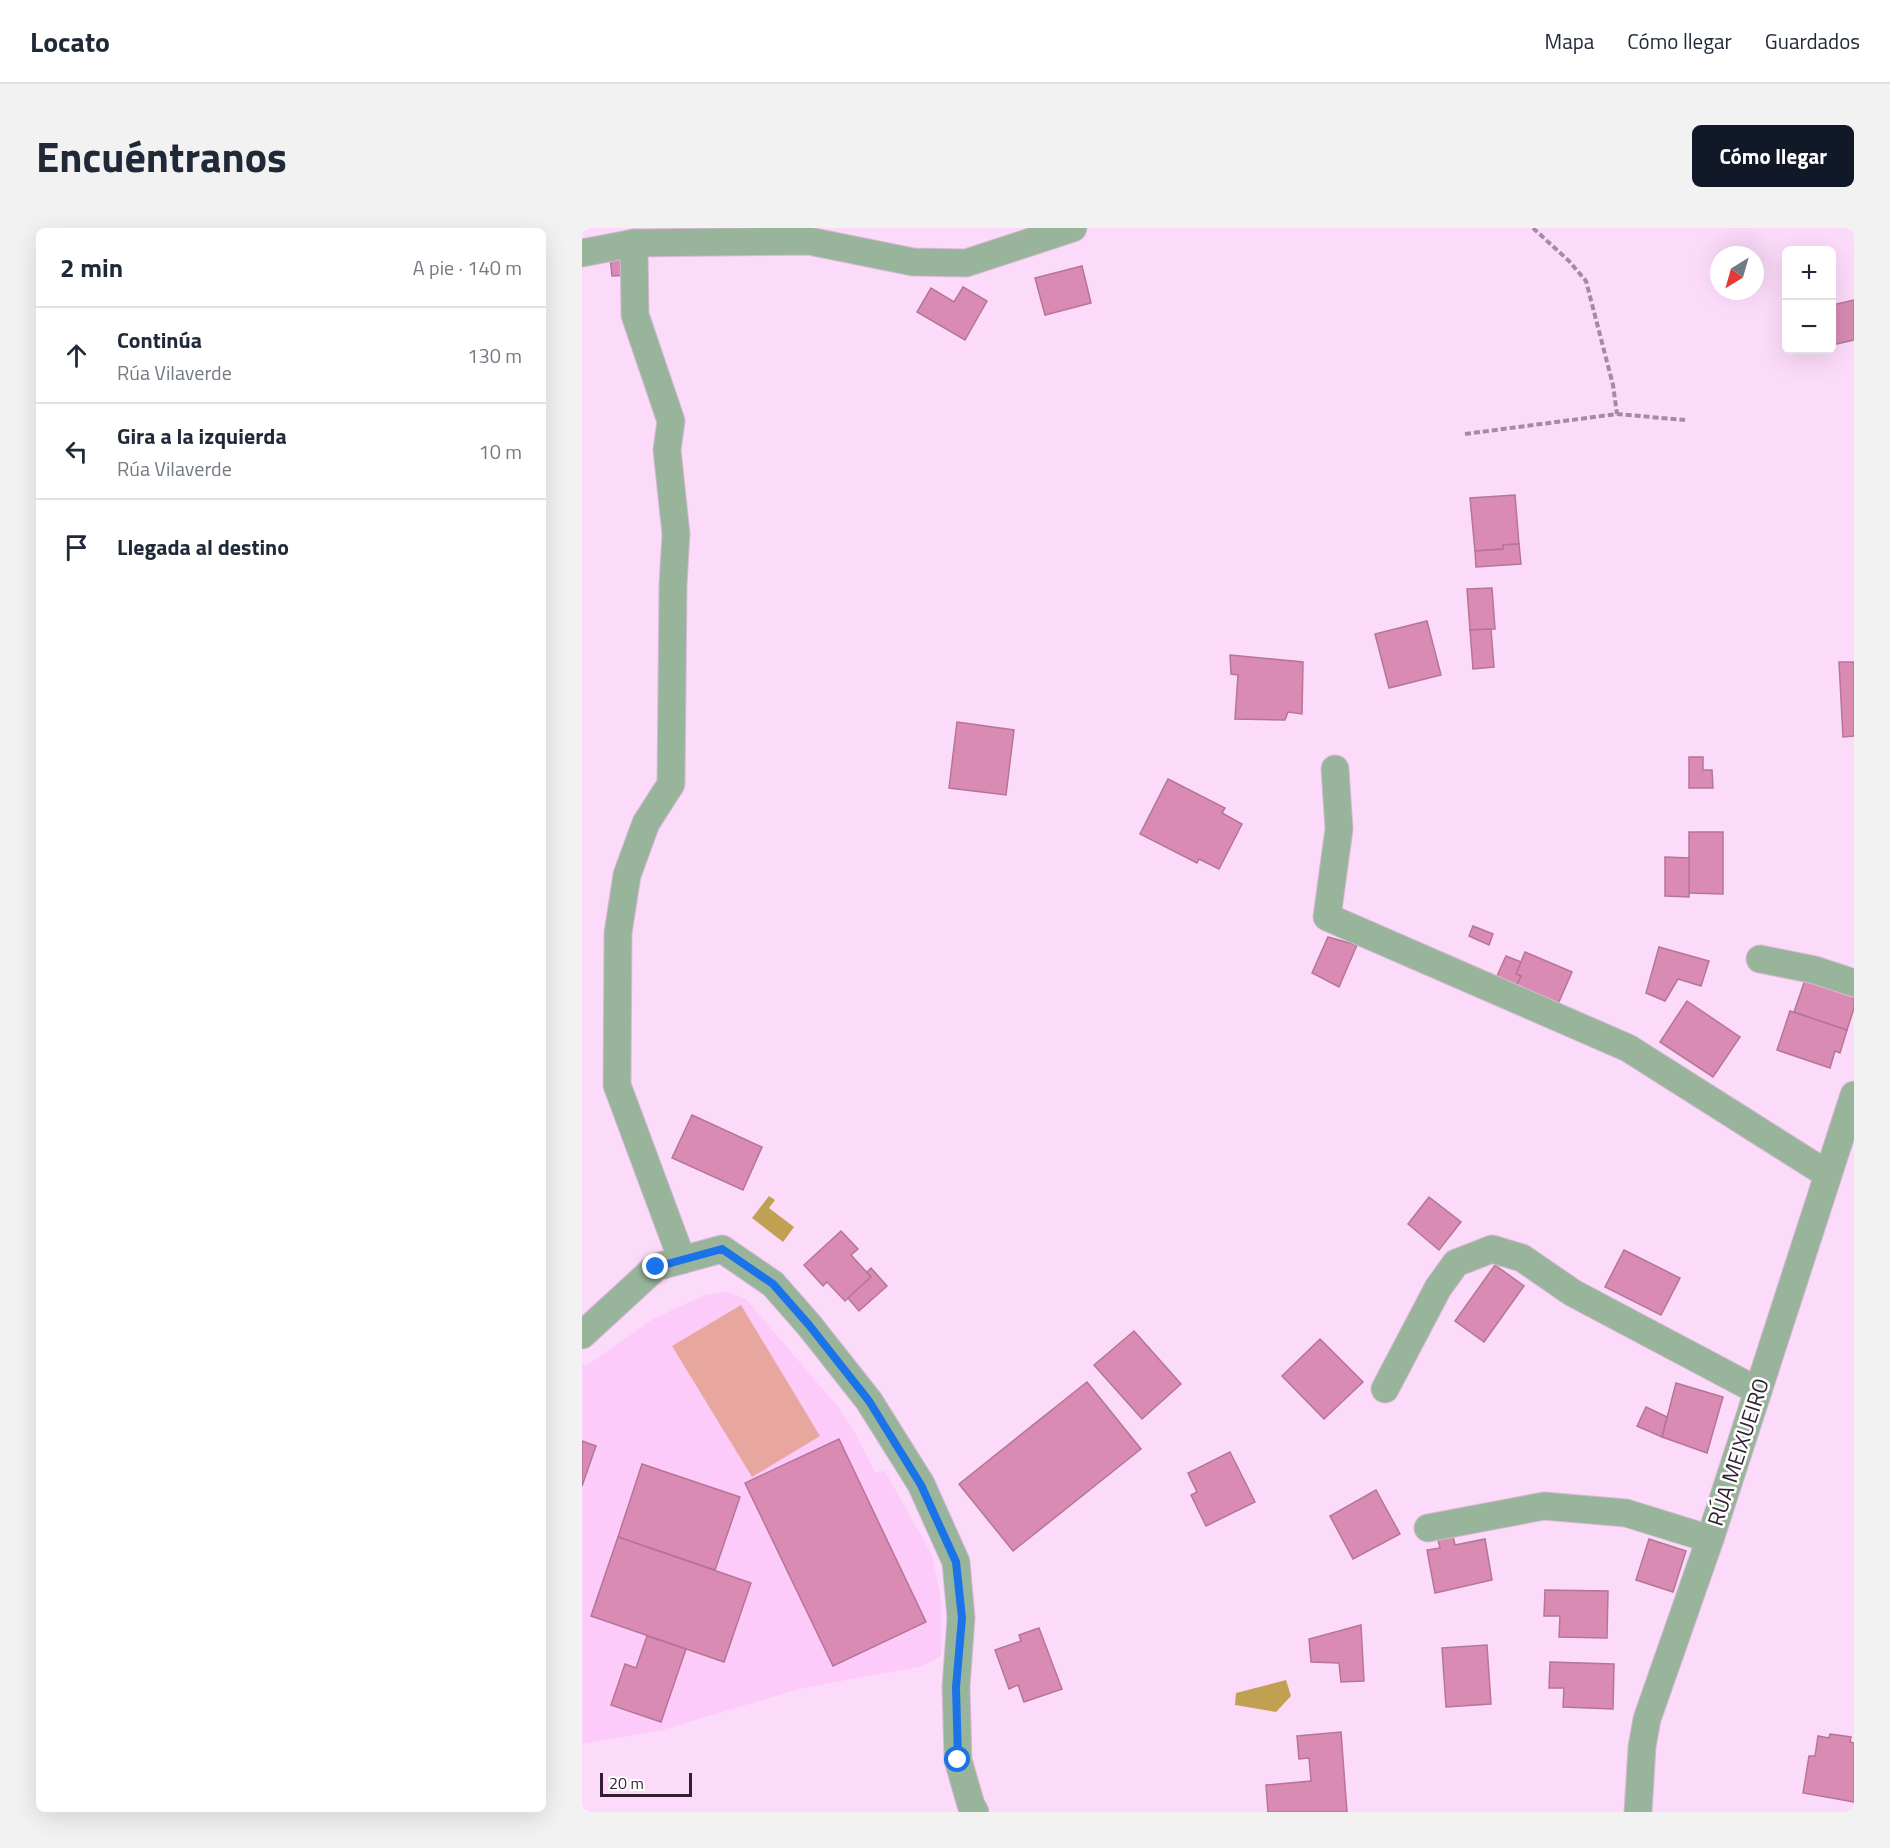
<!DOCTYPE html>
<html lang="es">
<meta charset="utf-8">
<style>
:root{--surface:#fff;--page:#f2f2f3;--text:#1f2937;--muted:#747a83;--line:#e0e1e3;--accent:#111827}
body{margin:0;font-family:"Titillium Web",sans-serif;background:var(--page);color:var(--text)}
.controls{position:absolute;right:18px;top:18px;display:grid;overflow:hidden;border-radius:9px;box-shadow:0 6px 24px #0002}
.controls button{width:54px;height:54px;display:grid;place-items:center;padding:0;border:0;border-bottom:2px solid var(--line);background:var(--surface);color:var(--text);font:30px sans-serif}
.compass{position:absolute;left:1128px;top:18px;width:54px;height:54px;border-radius:50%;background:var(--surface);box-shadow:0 6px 24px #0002;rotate:217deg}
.scale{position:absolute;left:18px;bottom:15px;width:92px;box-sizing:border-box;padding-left:6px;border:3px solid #321e31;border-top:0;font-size:16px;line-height:21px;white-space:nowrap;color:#321e31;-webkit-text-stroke:4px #fff;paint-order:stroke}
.stop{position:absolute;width:18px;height:18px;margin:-14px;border:4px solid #1a73e8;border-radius:50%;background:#fff}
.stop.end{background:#1a73e8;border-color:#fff;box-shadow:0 2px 6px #0008}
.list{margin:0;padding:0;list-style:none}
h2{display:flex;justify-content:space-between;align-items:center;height:78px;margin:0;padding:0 24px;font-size:26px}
h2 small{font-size:20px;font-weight:400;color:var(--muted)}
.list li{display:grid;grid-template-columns:39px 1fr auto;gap:18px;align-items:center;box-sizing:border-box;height:96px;padding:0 24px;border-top:2px solid var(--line)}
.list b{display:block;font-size:22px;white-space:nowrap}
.list p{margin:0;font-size:20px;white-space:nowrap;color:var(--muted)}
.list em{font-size:20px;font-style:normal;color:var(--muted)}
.icon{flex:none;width:33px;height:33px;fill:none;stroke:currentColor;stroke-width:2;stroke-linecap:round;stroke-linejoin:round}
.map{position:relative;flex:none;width:1272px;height:1584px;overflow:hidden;border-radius:9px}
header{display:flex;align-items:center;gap:36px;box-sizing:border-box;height:84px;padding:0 30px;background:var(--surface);border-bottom:2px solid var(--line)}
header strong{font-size:28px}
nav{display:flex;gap:33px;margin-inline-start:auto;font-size:21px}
.intro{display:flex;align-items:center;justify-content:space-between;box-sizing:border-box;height:144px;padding:0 36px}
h1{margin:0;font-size:42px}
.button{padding:15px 27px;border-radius:9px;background:var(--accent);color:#fff;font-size:21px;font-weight:700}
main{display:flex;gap:36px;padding:0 36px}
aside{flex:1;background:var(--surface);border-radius:9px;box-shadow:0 6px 24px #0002}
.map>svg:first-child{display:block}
.built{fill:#fccbf9}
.green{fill:#e7a79e}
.water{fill:#c0a151}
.building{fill:#d98bb3;stroke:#b67596;stroke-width:1.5}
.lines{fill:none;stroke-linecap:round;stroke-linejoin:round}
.street-casing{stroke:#d8b9d6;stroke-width:29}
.path{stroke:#a58aa3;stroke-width:4;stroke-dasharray:6 3;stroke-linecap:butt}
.street{stroke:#98b59b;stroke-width:27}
.route{stroke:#1a73e8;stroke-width:8}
.labels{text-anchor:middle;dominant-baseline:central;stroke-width:5;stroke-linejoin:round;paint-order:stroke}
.street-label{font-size:22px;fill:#321e31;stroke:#fff}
</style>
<header>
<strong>Locato</strong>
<nav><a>Mapa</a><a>Cómo llegar</a><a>Guardados</a></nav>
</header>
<div class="intro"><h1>Encuéntranos</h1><a class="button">Cómo llegar</a></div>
<main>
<aside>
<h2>2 min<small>A pie · 140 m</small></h2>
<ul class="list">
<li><svg class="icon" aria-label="ahead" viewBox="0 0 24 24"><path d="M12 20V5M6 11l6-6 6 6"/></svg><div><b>Continúa</b><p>Rúa Vilaverde</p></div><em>130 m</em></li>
<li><svg class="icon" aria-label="left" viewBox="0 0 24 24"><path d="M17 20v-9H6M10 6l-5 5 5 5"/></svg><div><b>Gira a la izquierda</b><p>Rúa Vilaverde</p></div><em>10 m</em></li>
<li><svg class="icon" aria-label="arrive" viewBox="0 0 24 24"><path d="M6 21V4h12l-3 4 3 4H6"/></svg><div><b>Llegada al destino</b></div></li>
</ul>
</aside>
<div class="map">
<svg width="1272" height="1584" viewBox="0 0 1272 1584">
<rect width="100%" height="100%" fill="#fcdbfa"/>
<path class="built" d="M143,1064L163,1070L256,1179L273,1205L293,1244L303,1243L350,1327L359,1373V1428L341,1438L221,1460L80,1502L0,1516V1135L4,1138L71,1091L123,1067Z"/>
<path class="green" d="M159,1077L238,1208L170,1249L90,1118Z"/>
<g class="water">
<path d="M187,968L193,972L187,980L212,999L201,1014L170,990Z"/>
<path d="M704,1452L709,1468L694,1484L653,1477L654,1465Z"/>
</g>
<g class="building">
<path d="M45,28L47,47L30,48L28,29Z"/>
<path d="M500,38L509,75L463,87L453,50Z"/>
<path d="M381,59L405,73L383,112L335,84L349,60L372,74Z"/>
<path d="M1272,72V112L1250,117V77Z"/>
<path d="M933,267L937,316L921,317V321L893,323L888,270Z"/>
<path d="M937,316L939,336L894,339L893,323L921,321V317Z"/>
<path d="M910,360L913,401L888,402L885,361Z"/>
<path d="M845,393L859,447L807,460L793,406Z"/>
<path d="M909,401L912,439L891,441L888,402Z"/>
<path d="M648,427L721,434L720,486L706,484L703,492L653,491L656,447L649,446Z"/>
<path d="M1257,434H1272V508L1261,509Z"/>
<path d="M375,494L432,502L424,567L367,560Z"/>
<path d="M1107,529H1121V542H1130L1131,560H1107Z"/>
<path d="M586,551L643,580L640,585L660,596L637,641L617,631L615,635L558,606Z"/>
<path d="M1107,604H1141V666L1107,665Z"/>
<path d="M1083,629L1107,630V669L1083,668Z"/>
<path d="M891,698L911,706L907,717L887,708Z"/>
<path d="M746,709L775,717L757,759L730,745Z"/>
<path d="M1077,719L1127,733L1119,758L1096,751L1083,773L1064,765Z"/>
<path d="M943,724L990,744L976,776L934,758L939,748L934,746Z"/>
<path d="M924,728L939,734L934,746L939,748L934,758L914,750Z"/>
<path d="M1224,749L1272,765V780L1265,802L1212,784Z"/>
<path d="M1105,773L1158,809L1131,849L1078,814Z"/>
<path d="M1208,783L1265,802L1258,825L1253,823L1248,840L1195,822Z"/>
<path d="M110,887L180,919L161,962L90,930Z"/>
<path d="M847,969L879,994L857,1022L826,996Z"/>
<path d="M259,1003L276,1021L269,1027L289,1049L263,1073L245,1054L241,1058L222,1037Z"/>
<path d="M1042,1022L1098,1050L1079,1087L1023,1059Z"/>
<path d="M913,1037L942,1058L902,1114L873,1093Z"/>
<path d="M289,1040L305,1058L277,1083L266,1070L289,1049L285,1044Z"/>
<path d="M552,1103L599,1156L560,1191L512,1137Z"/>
<path d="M738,1111L781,1154L742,1191L700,1148Z"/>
<path d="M505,1154L559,1221L431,1323L377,1256Z"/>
<path d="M1094,1155L1141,1169L1125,1225L1080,1209Z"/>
<path d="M1064,1179L1085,1189L1080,1209L1055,1198Z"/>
<path d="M257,1211L344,1394L251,1438L163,1255Z"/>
<path d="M0,1213L14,1218L0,1258Z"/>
<path d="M648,1224L673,1274L624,1298L609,1267L615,1264L606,1245Z"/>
<path d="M60,1236L158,1269L133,1342L36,1309Z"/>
<path d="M794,1262L818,1306L771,1331L748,1288Z"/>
<path d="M871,1308L873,1317L903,1311L910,1352L853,1365L845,1322L858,1320L856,1312Z"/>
<path d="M36,1309L169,1355L142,1434L9,1388Z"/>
<path d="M1067,1311L1104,1323L1091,1364L1054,1352Z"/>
<path d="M963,1362L1026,1363L1025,1410L977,1409L978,1388H962Z"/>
<path d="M779,1397L782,1453L759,1454L757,1435L729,1434L727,1411Z"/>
<path d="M457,1400L480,1461L442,1474L436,1457L427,1461L413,1422L439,1413L437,1407Z"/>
<path d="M65,1408L104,1421L79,1494L29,1477L43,1436L54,1440Z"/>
<path d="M905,1417L909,1476L864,1479L860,1420Z"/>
<path d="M968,1434L1032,1436L1031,1481L981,1479L982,1460H967Z"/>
<path d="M759,1504L765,1584H686L684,1557L729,1553L727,1530L717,1531L715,1508Z"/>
<path d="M1248,1506L1269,1509L1268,1514L1272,1515V1574L1221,1565L1227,1528H1233L1236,1508L1247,1510Z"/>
</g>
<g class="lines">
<defs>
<g id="street">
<path d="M52,15L53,87L89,193L85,222L94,306L91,357L89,556L64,595L45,647L36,705L35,857L100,1032"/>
<path d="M0,25L52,15L227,13L331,34L384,35L491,0"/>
<path d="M753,541L757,601L745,689L1046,820L1245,946"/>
<path d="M1178,731L1233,742L1272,755"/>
<path d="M0,1107L74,1039L140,1021L191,1056L227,1097L287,1173L339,1256L374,1334L379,1390L374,1459L376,1532L389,1577L393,1584"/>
<path d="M803,1161L856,1060L874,1035L910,1021L940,1030L991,1065L1176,1163"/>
<path d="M846,1300L962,1278L1044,1285L1128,1311"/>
<path d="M1056,1584L1060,1519L1065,1491L1128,1311L1272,867"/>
</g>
</defs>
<use href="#street" class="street-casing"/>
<g class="path">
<path d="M951,0L987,33L1004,53L1031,157L1035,186"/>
<path d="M883,206L1035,186L1103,192"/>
</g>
<use href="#street" class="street"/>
</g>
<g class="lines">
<path class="route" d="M74,1039L140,1021L191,1056L227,1097L287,1173L339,1257L374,1334L380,1390L374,1459L376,1532"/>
</g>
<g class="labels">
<g class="street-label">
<text transform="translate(1156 1224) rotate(-72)">RÚA MEIXUEIRO</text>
</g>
</g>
</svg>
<div class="controls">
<button>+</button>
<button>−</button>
</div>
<svg class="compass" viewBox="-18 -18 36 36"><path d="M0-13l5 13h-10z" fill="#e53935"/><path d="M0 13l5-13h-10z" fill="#747a83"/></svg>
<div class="scale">20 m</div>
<div class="stop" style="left:376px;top:1532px"></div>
<div class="stop end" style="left:74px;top:1039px"></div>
</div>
</main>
